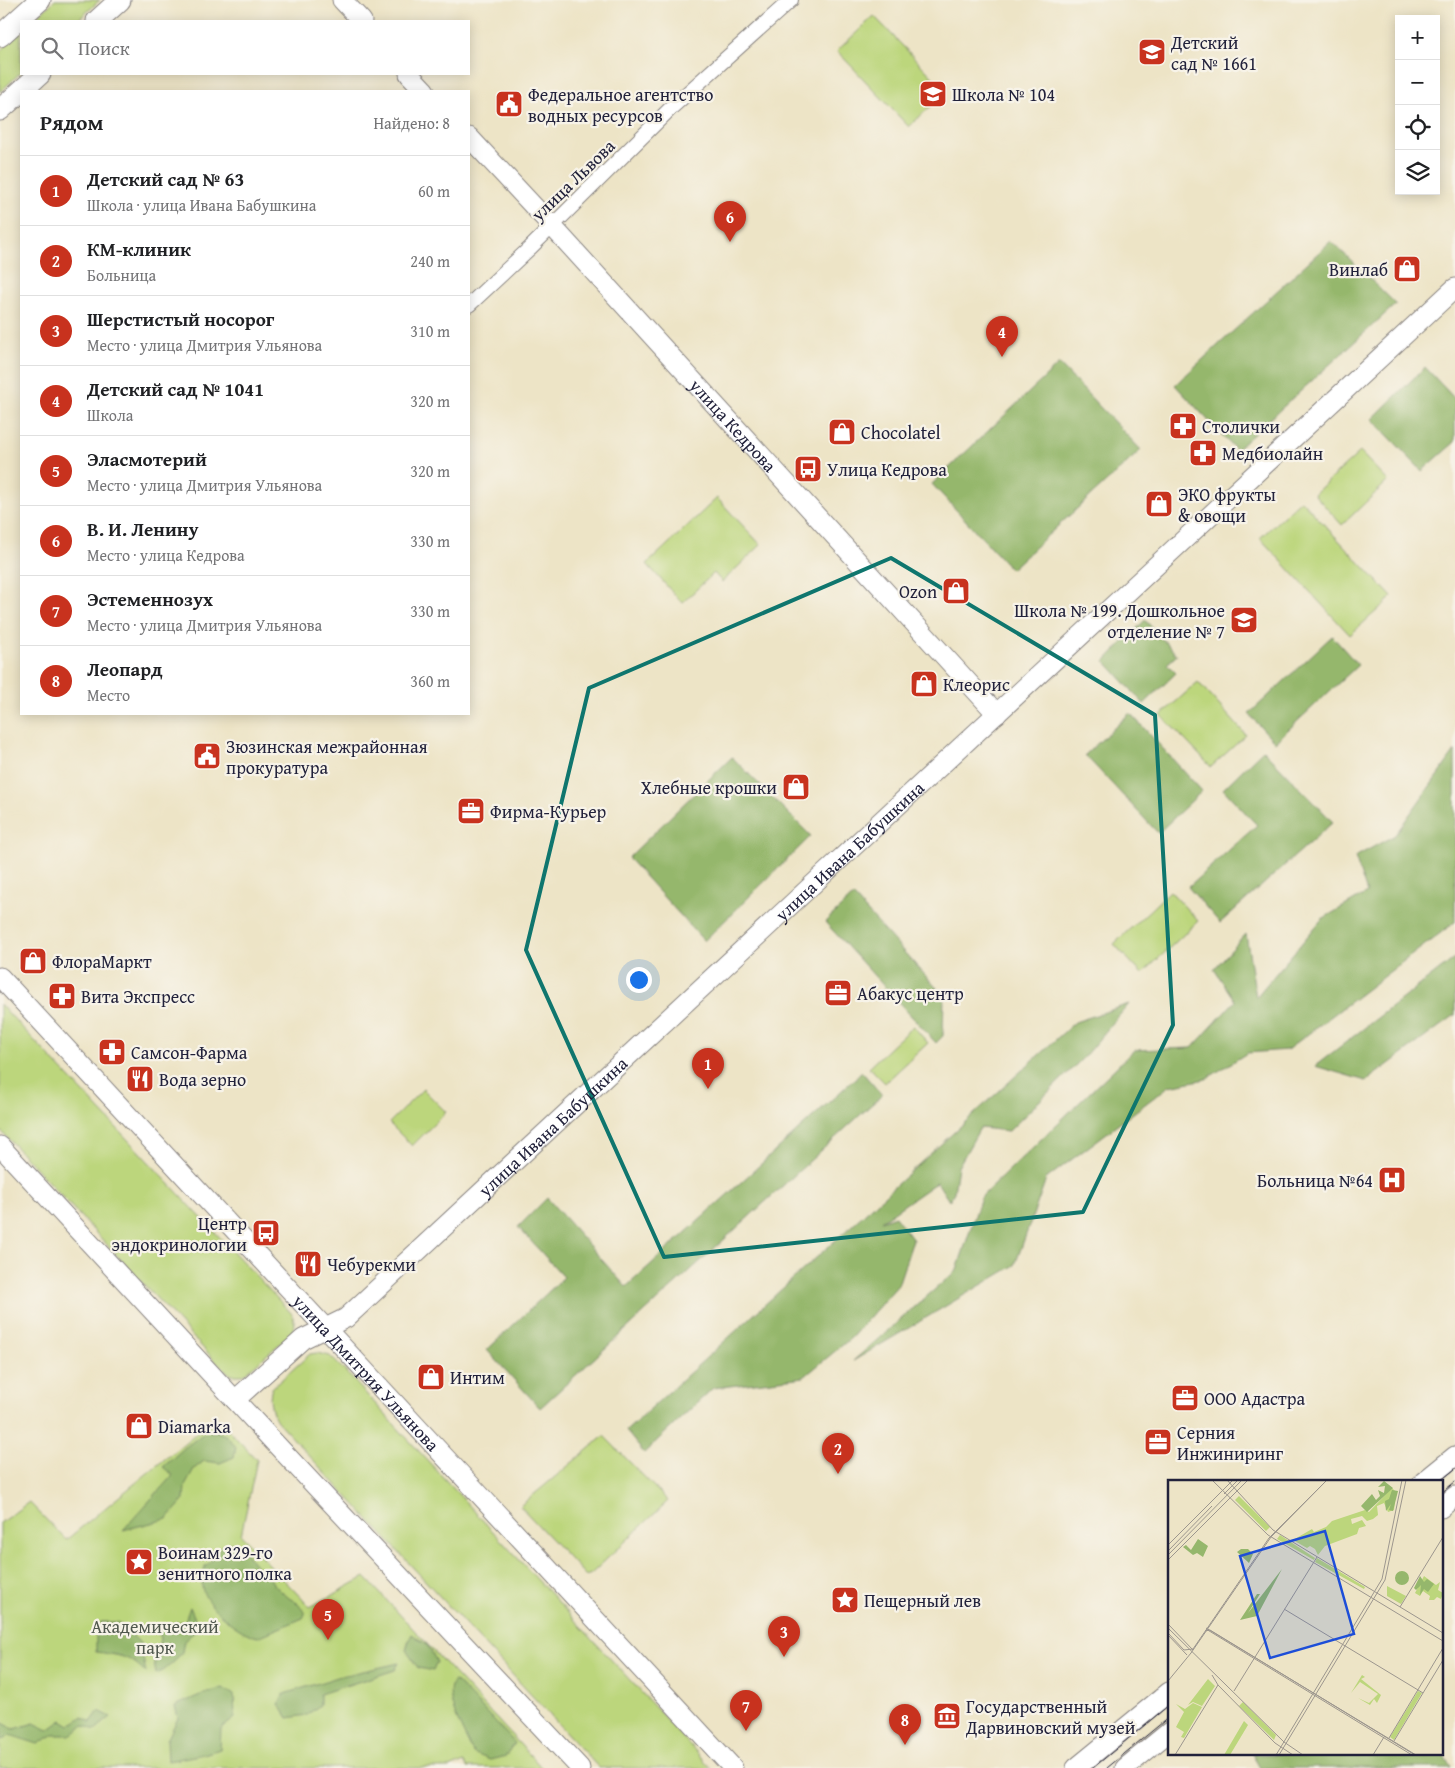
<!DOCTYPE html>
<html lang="ru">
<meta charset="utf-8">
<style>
:root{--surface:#fff;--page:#f2f2f2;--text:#202124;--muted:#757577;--line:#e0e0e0;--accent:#c8321e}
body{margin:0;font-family:"Gentium Book Plus",serif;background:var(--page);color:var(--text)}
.controls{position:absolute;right:15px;top:15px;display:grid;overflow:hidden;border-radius:0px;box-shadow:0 2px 12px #0003}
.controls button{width:45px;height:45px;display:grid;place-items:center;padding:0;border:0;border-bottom:1px solid var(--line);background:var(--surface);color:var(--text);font:25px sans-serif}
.you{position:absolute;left:638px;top:979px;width:18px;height:18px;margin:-12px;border:4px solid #fff;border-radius:50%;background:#1a73e8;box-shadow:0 0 0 8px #1a73e833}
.badge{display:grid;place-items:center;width:32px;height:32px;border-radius:50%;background:var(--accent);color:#fff;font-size:16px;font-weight:700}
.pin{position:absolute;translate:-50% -41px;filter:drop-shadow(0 1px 2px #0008)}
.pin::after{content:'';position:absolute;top:26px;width:18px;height:15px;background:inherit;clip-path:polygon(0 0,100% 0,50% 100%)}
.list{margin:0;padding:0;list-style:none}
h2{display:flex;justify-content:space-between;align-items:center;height:65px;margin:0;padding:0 20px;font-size:21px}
h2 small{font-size:16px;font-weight:400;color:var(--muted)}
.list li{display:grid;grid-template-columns:32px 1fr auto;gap:15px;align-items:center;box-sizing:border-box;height:70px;padding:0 20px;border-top:1px solid var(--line)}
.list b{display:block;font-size:19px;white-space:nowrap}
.list p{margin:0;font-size:16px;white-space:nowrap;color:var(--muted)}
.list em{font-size:16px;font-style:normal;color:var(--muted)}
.icon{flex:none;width:28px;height:28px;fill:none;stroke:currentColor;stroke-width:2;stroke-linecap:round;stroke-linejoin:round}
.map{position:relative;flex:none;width:1455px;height:1768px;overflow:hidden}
.search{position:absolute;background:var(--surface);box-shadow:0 2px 12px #0003;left:20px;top:20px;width:450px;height:55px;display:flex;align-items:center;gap:12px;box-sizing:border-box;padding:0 18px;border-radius:0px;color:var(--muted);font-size:19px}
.panel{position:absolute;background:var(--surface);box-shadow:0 2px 12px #0003;left:20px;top:90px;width:450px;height:625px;border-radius:0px}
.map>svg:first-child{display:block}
.green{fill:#bcd67c;stroke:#6f7c5c}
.forest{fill:#95b76c;stroke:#5c6c54}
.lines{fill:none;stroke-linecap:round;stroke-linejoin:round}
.street-casing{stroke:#888380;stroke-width:16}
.secondary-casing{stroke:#888380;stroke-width:21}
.primary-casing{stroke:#888380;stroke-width:23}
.street{stroke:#fff;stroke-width:14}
.secondary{stroke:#fff;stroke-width:19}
.primary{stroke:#fff;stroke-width:21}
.tram{stroke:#22223b;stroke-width:1}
.marked{fill:none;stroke:#0f766e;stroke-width:4;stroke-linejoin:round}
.labels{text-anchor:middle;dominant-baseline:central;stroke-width:4.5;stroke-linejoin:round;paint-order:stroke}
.poi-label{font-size:18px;fill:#22223b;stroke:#f7f3e8;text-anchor:start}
.street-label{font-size:18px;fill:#22223b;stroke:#f7f3e8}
.park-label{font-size:18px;fill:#50584e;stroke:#f7f3e8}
.inset-road{fill:none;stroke:#9c968e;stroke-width:1}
.view{fill:#1d4ed8;fill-opacity:0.15;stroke:#1d4ed8;stroke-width:2.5}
.inset-edge{fill:none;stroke:#22223b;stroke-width:2.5}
</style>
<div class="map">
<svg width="1455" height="1768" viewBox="0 0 1455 1768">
<rect width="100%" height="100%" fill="#f7f3e8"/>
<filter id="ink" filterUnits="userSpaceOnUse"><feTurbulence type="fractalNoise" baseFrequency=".02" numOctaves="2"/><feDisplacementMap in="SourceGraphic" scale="10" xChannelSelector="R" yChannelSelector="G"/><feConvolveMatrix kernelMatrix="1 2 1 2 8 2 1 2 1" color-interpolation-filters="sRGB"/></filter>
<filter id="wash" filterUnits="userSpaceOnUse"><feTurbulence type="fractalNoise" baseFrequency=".0096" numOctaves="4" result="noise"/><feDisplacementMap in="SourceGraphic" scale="20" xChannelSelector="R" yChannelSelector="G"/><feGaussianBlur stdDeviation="1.12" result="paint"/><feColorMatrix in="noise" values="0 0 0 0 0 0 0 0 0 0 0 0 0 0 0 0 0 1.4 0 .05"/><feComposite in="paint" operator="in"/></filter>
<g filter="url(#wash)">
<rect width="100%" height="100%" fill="#ede4c6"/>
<g class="green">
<path d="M55,0H100L77,21H32Z"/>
<path d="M874,16L946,91L909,127L837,51Z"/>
<path d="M21,31V72L0,92V51Z"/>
<path d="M1360,452L1388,481L1342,525L1314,494Z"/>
<path d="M717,498L761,545L722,582L714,573L682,603L647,564Z"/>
<path d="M1301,500L1392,597L1350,635L1260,538Z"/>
<path d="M1198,682L1246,735L1211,767L1161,715Z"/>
<path d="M1170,891L1198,921L1142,974L1114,944Z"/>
<path d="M0,1004L292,1314L295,1324L291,1334L247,1372L243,1375H231L217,1363L0,1130Z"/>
<path d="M913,1026L928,1043L885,1083L869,1067Z"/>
<path d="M423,1089L446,1112L412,1146L389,1123Z"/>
<path d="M317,1353L330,1356L346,1372L711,1768H599L277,1421C271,1412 268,1398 272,1388L310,1354Z"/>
<path d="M216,1417L257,1460L241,1535L310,1607L365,1577L542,1768H467L464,1762L450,1768H0V1523L29,1502L66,1540Z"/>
<path d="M604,1436L668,1501L591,1574L586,1576L520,1506Z"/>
</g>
<g class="forest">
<path d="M1331,241L1396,304L1236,450L1175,385Z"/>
<path d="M1059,364L1141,450L1011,569L932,484Z"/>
<path d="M1425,367L1455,399V442L1422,471L1372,419Z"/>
<path d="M1145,620L1177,655L1167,664L1176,673L1144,704L1105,661Z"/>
<path d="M1332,636L1358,665L1275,742L1249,714Z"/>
<path d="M1130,713L1202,791L1158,833L1085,755Z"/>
<path d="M1263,750L1333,822L1220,923L1188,887L1257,825L1223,789Z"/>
<path d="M1455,751V922L1287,1050L1247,1053L1206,1079L1169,1086L1046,1179L1015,1265L853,1361L957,1270L981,1197L1134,1050L1192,1048L1235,1001L1214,969L1246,934L1256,997L1322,919L1367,893L1355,857L1395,835Z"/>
<path d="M732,757L811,836L704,941L628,858Z"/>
<path d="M853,896L944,996L943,1036L936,1043L825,922Z"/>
<path d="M1455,958V1015L1366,1081L1315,1066Z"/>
<path d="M1129,1004L1082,1059L1009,1131L980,1128L958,1167L954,1192L949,1201L937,1182L881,1221L895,1216L913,1240L898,1285L851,1338L804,1377L713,1388L644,1453L626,1431L1075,1022Z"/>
<path d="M862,1072L882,1095L540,1408L487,1350L564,1277L518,1227L547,1198L626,1287Z"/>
<path d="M216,1431L227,1436L236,1447L234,1457L220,1463L204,1461L194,1469L185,1485L184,1500L167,1519L123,1530L173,1475L163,1467L183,1449L204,1433Z"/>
<path d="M231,1543L238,1545L244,1550L253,1563L268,1575L274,1585L289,1598L299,1604L305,1614L303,1618L258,1637C240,1634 203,1605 202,1586C202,1580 204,1572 205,1566C218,1559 210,1548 231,1543Z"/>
<path d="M190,1607L199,1628L184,1641L182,1652L174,1662L163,1671L156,1674L154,1663L160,1639L157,1626L185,1621Z"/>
<path d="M101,1622H118L140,1643L146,1673C131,1656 118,1655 96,1652V1637Z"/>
<path d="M412,1634L428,1646L437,1662L433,1671L418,1668L406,1650L409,1640Z"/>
<path d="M399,1663L395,1670L320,1694V1705L307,1715L288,1718L279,1704L284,1694L341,1676Z"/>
<path d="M453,1681L457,1682L515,1743L506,1756L490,1760L473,1753C466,1737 442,1697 453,1681Z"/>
<path d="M223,1688L234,1695L235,1718L221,1729L220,1749L204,1754L168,1761L167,1740L178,1718L175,1706L200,1695Z"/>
<path d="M99,1711L111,1717L95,1730L83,1725L72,1735H53L38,1744L10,1735L2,1740L1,1722L14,1729L34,1723L48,1730L62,1720L70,1725L82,1717L91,1722Z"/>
<path d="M1441,1750L1451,1768H1260L1252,1754H1441Z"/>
</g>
</g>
<g filter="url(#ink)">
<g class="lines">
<defs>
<path id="street" d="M469,305L530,248L672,107L791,0"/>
<g id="secondary">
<path d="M342,0L362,21"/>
<path d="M409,74L425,91"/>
<path id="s1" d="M469,137L552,226L997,714"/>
<path id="s2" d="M0,977L733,1768"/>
<path d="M0,1146L273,1441L580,1768"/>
<path id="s3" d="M235,1400L303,1339L346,1318L1455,288"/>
<path d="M1423,1482L1455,1456"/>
<path d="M1441,1508L1455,1496"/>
<path d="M1076,1768L1169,1692"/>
<path d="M1125,1768L1169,1732"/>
</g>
<g id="primary">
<path d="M97,21L120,0"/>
<path d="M0,36L40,0"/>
<path d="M0,110L40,74"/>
</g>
</defs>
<use href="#street" class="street-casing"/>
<use href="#secondary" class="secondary-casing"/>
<use href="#primary" class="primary-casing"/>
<use href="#street" class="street"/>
<use href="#secondary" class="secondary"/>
<use href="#primary" class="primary"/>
<g class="tram">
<path d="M1439,1482L1455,1469"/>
<path d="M1441,1493L1455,1482"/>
<path d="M1093,1768L1169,1705"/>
<path d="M1107,1768L1169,1717"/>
</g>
</g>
</g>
<path class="marked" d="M891,558L1155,715L1173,1025L1083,1212L664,1257L526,950L589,688Z"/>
<defs>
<symbol id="school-square" viewBox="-11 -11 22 22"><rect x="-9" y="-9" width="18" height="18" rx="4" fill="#c8321e" stroke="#f7f3e8"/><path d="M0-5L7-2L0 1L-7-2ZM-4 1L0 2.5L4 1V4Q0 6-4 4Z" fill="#fff"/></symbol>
<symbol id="civic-square" viewBox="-11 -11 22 22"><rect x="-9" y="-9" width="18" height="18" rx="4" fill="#c8321e" stroke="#f7f3e8"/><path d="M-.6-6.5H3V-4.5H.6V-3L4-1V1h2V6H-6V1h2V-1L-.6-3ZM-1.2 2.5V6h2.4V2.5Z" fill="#fff"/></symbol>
<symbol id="shop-square" viewBox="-11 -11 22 22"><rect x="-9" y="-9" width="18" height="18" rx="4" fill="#c8321e" stroke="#f7f3e8"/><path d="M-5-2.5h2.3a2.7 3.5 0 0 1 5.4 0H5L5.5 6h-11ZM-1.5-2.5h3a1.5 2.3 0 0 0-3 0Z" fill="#fff"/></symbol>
<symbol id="pharmacy-square" viewBox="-11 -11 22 22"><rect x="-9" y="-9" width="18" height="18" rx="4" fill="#c8321e" stroke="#f7f3e8"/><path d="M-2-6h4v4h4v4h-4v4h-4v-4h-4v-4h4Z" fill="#fff"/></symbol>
<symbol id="bus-square" viewBox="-11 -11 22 22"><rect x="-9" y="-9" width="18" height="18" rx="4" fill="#c8321e" stroke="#f7f3e8"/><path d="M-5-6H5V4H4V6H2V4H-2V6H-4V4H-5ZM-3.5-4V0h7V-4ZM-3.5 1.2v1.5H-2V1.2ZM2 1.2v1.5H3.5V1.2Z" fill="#fff"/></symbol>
<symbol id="office-square" viewBox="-11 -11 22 22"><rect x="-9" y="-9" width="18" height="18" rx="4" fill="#c8321e" stroke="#f7f3e8"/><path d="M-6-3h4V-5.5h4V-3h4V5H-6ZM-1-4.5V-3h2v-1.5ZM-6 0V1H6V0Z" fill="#fff"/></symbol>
<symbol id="restaurant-square" viewBox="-11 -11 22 22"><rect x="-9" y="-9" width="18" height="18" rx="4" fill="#c8321e" stroke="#f7f3e8"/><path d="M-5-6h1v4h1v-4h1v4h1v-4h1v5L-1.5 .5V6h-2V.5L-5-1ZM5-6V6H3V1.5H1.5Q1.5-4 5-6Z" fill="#fff"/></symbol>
<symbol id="hospital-square" viewBox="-11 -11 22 22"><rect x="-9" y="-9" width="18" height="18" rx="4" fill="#c8321e" stroke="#f7f3e8"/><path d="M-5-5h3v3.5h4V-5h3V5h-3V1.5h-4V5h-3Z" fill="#fff"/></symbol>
<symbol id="sight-square" viewBox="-11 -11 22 22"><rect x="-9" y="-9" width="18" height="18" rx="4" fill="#c8321e" stroke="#f7f3e8"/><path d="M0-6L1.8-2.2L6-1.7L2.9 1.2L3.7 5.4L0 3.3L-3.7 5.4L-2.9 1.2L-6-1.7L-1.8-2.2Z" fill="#fff"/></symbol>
<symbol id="museum-square" viewBox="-11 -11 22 22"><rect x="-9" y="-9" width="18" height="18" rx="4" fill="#c8321e" stroke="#f7f3e8"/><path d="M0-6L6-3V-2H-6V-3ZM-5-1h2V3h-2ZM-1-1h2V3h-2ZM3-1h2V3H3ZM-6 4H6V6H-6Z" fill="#fff"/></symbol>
</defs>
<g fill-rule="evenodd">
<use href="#school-square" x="1136" y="36" width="32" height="32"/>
<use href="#school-square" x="917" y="78" width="32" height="32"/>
<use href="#civic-square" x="493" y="88" width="32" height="32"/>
<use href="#shop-square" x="1391" y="253" width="32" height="32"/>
<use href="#pharmacy-square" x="1167" y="410" width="32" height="32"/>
<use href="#shop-square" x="826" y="416" width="32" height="32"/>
<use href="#pharmacy-square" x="1187" y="437" width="32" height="32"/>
<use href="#bus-square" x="792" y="453" width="32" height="32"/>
<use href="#shop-square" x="1143" y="488" width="32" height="32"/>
<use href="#shop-square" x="940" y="575" width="32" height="32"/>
<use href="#school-square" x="1228" y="604" width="32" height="32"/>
<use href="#shop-square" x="908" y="668" width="32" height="32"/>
<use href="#civic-square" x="191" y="740" width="32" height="32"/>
<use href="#shop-square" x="780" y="771" width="32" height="32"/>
<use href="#office-square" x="455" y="795" width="32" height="32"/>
<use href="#shop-square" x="17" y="945" width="32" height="32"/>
<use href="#office-square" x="822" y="977" width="32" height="32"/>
<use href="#pharmacy-square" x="46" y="980" width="32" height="32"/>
<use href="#pharmacy-square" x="96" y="1036" width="32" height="32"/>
<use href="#restaurant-square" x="124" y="1063" width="32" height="32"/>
<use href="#hospital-square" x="1376" y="1164" width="32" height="32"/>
<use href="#bus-square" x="250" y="1217" width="32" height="32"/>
<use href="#restaurant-square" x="292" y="1248" width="32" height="32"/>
<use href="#shop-square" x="415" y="1361" width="32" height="32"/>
<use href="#office-square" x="1169" y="1382" width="32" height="32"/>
<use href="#shop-square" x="123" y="1410" width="32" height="32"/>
<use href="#office-square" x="1142" y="1426" width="32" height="32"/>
<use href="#sight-square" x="123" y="1546" width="32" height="32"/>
<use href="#sight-square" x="829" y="1584" width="32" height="32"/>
<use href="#museum-square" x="931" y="1700" width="32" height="32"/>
</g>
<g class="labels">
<g class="poi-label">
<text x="1171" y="42">Детский<tspan x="1171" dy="21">сад № 1661</tspan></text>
<text x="528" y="94">Федеральное агентство<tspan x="528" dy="21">водных ресурсов</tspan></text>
<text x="952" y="94">Школа № 104</text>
<text x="1388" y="269" text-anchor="end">Винлаб</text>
<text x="1202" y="426">Столички</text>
<text x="861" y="432">Chocolatel</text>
<text x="1222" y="453">Медбиолайн</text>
<text x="827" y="469">Улица Кедрова</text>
<text x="1178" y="494">ЭКО фрукты<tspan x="1178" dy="21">&amp; овощи</tspan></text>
<text x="937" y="591" text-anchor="end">Ozon</text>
<text x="1225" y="610" text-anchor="end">Школа № 199. Дошкольное<tspan x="1225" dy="21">отделение № 7</tspan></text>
<text x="943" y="684">Клеорис</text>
<text x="226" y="746">Зюзинская межрайонная<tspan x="226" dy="21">прокуратура</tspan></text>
<text x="777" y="787" text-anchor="end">Хлебные крошки</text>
<text x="490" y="811">Фирма-Курьер</text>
<text x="52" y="961">ФлораМаркт</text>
<text x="857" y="993">Абакус центр</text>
<text x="81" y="996">Вита Экспресс</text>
<text x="131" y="1052">Самсон-Фарма</text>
<text x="159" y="1079">Вода зерно</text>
<text x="1373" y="1180" text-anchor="end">Больница №64</text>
<text x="247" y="1223" text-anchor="end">Центр<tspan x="247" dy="21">эндокринологии</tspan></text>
<text x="327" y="1264">Чебурекми</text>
<text x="450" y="1377">Интим</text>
<text x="1204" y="1398">ООО Адастра</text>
<text x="158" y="1426">Diamarka</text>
<text x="1177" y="1432">Серния<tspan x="1177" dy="21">Инжиниринг</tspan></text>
<text x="158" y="1552">Воинам 329-го<tspan x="158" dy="21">зенитного полка</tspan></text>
<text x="864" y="1600">Пещерный лев</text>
<text x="966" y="1706">Государственный<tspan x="966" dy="21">Дарвиновский музей</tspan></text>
</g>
<g class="street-label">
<text transform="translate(573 180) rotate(-44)">улица Львова</text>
<text stroke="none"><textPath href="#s1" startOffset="391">улица Кедрова</textPath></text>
<text stroke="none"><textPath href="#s3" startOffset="826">улица Ивана Бабушкина</textPath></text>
<text stroke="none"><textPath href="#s3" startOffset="421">улица Ивана Бабушкина</textPath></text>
<text stroke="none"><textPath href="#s2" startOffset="539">улица Дмитрия Ульянова</textPath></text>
</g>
<g class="park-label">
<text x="155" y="1626">Академический<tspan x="155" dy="21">парк</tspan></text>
</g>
</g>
<g transform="translate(1168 1480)">
<rect width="275" height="275" fill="#ede4c6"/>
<path d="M224,8L228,12L226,30L220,32L216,23L209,26L210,35L205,39L199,41L194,36L183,39L184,44L194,40L198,46L191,48L189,54L157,66L150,75L147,69L142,66L139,68L125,60L144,49L146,52L158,47L164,41L197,30L201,32ZM71,16L102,47L98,51L67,20ZM112,55L147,78L146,80L109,59ZM149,78L197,107L196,109L147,82ZM256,96L268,105L272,102L270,110L275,113L273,119L269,117L266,120H261L262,116L255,111L252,116L247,113ZM219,106L238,116L233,124L219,116ZM194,195L197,197L193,199L213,215L209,223L206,219L202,225L190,218L201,223L210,214L192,202L183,213ZM40,199L47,206L34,226L25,222L20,225ZM250,211L254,213L226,260L222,257ZM75,222L108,255L106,260L71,226ZM25,223L34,227L16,258L13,257L16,252L8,247L16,232L8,224L17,229ZM76,241L80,245L62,275H56Z" fill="#bcd67c"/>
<path d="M216,1L225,8L199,32L193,26L204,14L208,20L212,16L210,10L216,13L217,6L210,7ZM224,10L230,11L225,31L221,30L223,24L218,31L217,21L221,19ZM30,59L40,66L35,77L29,73L25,75L15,67L18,65L23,70ZM73,69H80L85,74L81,83L69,72ZM114,89L89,136L72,140L89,114H92L80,133ZM227 98a7 7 0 1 1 14 0a7 7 0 1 1-14 0ZM252,96L256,102L259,99L266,104L260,112L256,109L252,115L253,105L248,110L246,108Z" fill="#95b76c"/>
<path class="inset-road" d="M44,0L100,55L275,161M59,0L105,50L275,153M56,14L70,0M0,65L65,0M0,71L44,26M0,75L74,0M0,80L80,0M232,127L275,57M116,129L255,213M0,144L25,170M0,148L116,262L135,275M38,148L248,275M38,149L244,275M37,151L42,150L247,275M0,153L16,170L25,169L101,58L159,0M0,155L19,175M23,173L103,57L159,0M44,195L50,205L107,263L125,275M0,201L23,173M66,211L149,77M221,258L275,168M226,261L275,180M7,275L50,205M108,275L214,99L234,0M111,275L217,100L238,0M205,275L216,257"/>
<path class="view" d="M157,51L186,154L102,178L72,76Z"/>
<rect width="275" height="275" class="inset-edge"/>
</g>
</svg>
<div class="controls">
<button>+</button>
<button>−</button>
<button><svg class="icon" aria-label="locate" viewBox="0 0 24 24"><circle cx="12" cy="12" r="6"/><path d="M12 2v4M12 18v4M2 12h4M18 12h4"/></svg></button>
<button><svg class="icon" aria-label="layers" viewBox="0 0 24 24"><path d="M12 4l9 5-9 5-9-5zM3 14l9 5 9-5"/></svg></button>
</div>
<div class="you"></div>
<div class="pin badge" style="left:708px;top:1089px">1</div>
<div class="pin badge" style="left:838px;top:1474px">2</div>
<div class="pin badge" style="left:784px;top:1657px">3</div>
<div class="pin badge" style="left:1002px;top:357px">4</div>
<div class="pin badge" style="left:328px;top:1640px">5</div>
<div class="pin badge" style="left:730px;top:242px">6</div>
<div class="pin badge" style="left:746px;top:1731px">7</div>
<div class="pin badge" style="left:905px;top:1745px">8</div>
<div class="search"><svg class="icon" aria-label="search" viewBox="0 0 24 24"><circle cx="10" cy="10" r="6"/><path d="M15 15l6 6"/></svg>Поиск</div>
<section class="panel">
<h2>Рядом<small>Найдено: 8</small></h2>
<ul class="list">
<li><span class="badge">1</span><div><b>Детский сад № 63</b><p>Школа · улица Ивана Бабушкина</p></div><em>60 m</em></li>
<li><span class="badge">2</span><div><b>КМ-клиник</b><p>Больница</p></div><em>240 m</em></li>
<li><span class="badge">3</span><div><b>Шерстистый носорог</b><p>Место · улица Дмитрия Ульянова</p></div><em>310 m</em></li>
<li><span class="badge">4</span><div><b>Детский сад № 1041</b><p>Школа</p></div><em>320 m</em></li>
<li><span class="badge">5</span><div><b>Эласмотерий</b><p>Место · улица Дмитрия Ульянова</p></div><em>320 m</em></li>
<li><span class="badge">6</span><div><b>В. И. Ленину</b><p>Место · улица Кедрова</p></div><em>330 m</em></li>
<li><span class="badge">7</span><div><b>Эстеменнозух</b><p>Место · улица Дмитрия Ульянова</p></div><em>330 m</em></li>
<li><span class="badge">8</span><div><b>Леопард</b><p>Место</p></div><em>360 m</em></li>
</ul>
</section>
</div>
